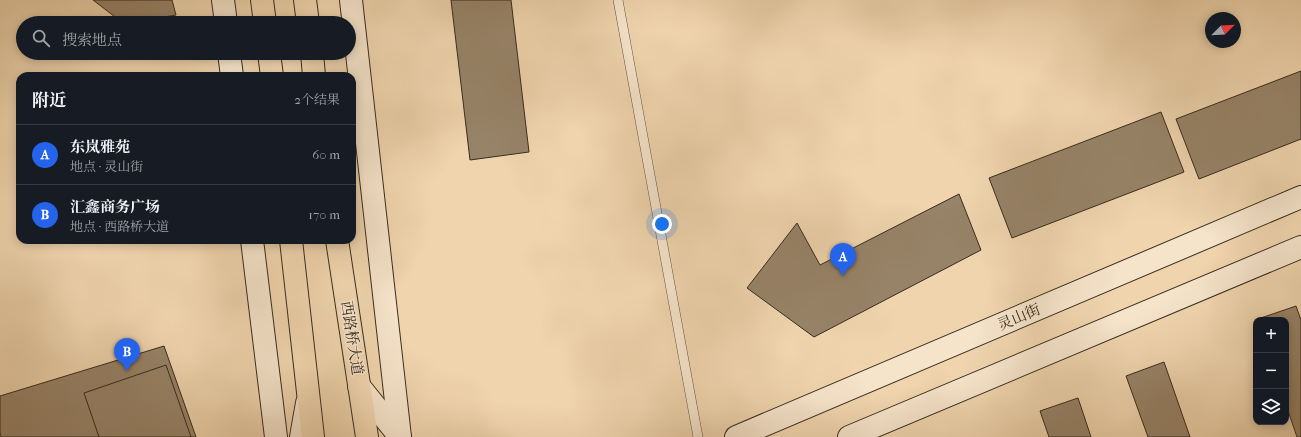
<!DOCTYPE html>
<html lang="zh">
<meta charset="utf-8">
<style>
:root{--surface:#171b24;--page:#20242c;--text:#f1f3f6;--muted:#9ea1a6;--line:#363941;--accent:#2563eb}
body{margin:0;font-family:"IM FELL French Canon","Noto Serif SC",serif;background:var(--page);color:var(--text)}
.controls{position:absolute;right:12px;bottom:12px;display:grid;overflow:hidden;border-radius:8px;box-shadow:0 2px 10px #0003}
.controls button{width:36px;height:36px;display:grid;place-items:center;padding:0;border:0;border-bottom:1px solid var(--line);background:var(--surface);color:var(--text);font:20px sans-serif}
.compass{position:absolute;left:1205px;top:12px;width:36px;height:36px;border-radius:50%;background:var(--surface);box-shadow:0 2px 10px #0003;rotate:66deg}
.you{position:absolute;left:662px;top:224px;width:14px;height:14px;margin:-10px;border:3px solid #fff;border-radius:50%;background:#1a73e8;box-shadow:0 0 0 6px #1a73e833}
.badge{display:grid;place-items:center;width:26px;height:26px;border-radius:50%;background:var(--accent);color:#fff;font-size:13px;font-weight:700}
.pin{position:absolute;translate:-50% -33px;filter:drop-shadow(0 1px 2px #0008)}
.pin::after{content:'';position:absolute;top:21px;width:14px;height:12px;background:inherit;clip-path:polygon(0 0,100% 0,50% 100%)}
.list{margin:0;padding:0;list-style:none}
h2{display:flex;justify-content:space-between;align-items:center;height:52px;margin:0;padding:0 16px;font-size:17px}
h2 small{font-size:13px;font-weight:400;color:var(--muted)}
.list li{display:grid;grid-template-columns:26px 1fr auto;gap:12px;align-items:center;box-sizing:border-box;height:60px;padding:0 16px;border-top:1px solid var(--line)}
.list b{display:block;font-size:15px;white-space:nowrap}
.list p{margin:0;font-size:13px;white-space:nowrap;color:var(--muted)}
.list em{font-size:13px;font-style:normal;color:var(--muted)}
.icon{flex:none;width:22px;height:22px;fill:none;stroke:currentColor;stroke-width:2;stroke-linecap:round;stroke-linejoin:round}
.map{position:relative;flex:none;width:1301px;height:437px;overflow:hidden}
.search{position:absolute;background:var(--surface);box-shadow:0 2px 10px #0003;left:16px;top:16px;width:340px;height:44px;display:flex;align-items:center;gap:10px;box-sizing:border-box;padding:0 14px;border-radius:22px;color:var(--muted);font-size:15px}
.panel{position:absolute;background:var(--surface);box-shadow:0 2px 10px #0003;left:16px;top:72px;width:340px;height:172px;border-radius:12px}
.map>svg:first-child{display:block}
.building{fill:#978368;stroke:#372c1e}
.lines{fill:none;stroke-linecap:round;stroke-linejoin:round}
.service-casing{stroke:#655642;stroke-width:10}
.secondary-casing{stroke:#372c1e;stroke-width:24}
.primary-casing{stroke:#372c1e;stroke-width:24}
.service{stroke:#f5e3ca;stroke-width:9}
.secondary{stroke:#f5e3ca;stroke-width:22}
.primary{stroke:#efd4ad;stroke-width:22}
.labels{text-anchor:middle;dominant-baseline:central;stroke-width:3;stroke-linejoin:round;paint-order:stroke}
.street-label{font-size:15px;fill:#372c1e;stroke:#f5e3ca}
</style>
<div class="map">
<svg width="1301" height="437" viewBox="0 0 1301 437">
<rect width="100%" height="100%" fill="#efd4ad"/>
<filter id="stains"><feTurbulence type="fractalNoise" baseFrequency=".005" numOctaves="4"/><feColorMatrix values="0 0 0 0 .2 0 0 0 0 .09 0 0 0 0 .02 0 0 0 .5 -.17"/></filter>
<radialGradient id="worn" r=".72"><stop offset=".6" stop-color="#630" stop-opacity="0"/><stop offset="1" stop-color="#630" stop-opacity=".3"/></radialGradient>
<g class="building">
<path d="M93,0H172L176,15L130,23H123Z"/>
<path d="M451,0H511L529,152L470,160Z"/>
<path d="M1301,71V139L1199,179L1176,119Z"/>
<path d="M1161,112L1184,172L1012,238L989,178Z"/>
<path d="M959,194L981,250L814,337L747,288L797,223L820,265Z"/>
<path d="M1296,306L1301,320V437H1297L1286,405V320L1258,319Z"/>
<path d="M164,346L196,437H1L0,432V396Z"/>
<path d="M1164,362L1190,437H1148L1126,376Z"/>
<path d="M166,365L191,437H99L84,393Z"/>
<path d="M1078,398L1091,437H1049L1040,411Z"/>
</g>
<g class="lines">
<defs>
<path id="service" d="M618,0L698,437"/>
<g id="secondary">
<path d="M223,0L226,23"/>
<path d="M351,0L400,437"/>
<path d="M229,53L232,76"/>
<path d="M252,240L276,437"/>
<path d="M359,386L400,437"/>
<path d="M301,437L307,403"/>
<path d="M736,437L1301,197"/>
<path d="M849,437L1301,247"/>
</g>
<g id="primary">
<path d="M262,0L265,23"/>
<path d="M305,0L308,23"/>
<path d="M269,53L272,76"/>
<path d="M312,53L314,76"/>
<path d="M291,240L313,437"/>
<path d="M337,240L367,437"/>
</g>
</defs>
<use href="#service" class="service-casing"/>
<use href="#secondary" class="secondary-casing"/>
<use href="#primary" class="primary-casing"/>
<use href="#service" class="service"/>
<use href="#secondary" class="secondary"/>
<use href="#primary" class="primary"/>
</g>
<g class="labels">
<g class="street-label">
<text transform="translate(1019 317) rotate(-23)">灵山街</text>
<text transform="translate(352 338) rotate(81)">西路桥大道</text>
</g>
</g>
<rect width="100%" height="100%" filter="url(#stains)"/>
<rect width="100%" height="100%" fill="url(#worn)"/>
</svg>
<div class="controls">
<button>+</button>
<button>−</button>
<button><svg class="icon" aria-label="layers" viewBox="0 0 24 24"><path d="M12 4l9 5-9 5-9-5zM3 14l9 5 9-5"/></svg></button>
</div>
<svg class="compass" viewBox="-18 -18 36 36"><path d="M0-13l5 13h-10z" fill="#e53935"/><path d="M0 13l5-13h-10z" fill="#9ea1a6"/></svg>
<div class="you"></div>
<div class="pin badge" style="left:843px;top:276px">A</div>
<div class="pin badge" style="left:127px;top:371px">B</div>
<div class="search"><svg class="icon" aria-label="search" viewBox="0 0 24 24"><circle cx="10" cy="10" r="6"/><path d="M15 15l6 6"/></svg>搜索地点</div>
<section class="panel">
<h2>附近<small>2个结果</small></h2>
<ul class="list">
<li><span class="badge">A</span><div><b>东岚雅苑</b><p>地点 · 灵山街</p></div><em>60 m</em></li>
<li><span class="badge">B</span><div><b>汇鑫商务广场</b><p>地点 · 西路桥大道</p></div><em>170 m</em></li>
</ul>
</section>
</div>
